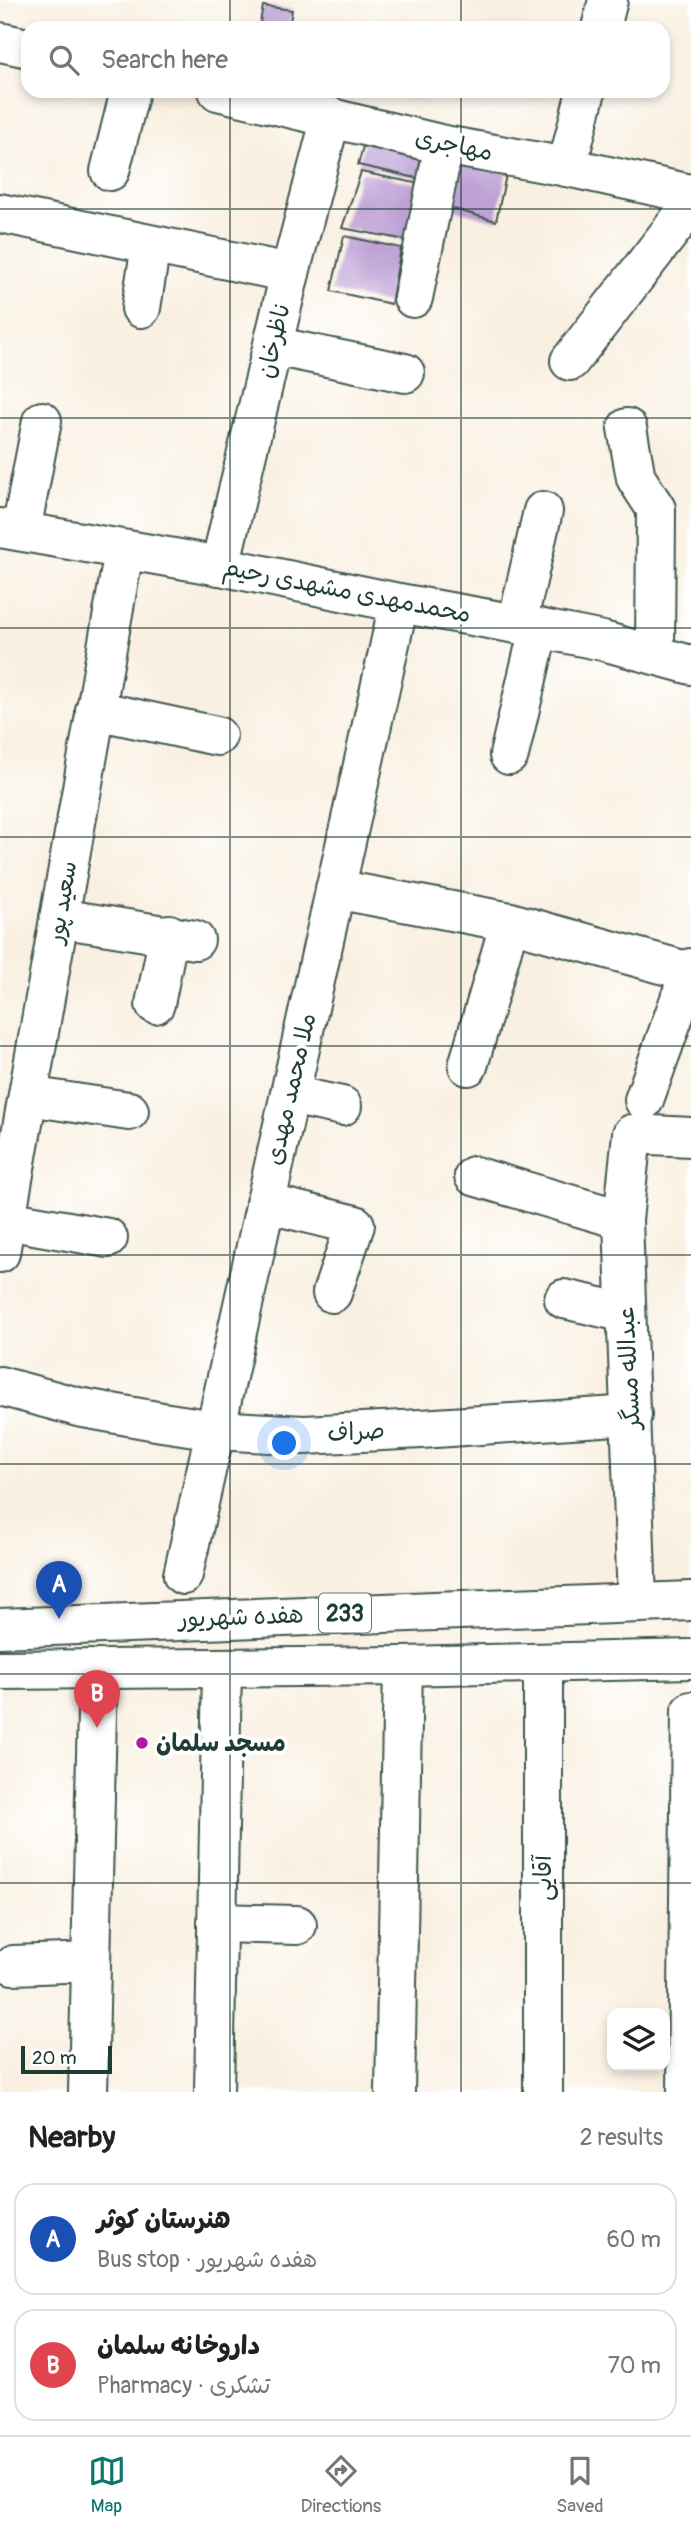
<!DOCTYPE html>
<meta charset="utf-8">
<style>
:root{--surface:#fff;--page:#f6f6f6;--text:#222;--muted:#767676;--line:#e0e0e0;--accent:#0f766e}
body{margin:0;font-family:Pangolin,"Playpen Sans Arabic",sans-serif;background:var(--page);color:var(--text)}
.controls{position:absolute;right:21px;bottom:21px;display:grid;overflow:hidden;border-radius:14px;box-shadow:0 4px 10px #0003}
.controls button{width:63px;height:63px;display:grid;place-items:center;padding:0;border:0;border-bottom:2px solid var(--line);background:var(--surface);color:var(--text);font:35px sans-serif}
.scale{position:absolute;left:21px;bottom:18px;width:91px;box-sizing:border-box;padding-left:7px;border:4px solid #1f3d34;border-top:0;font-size:19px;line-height:24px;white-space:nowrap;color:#1f3d34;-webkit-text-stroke:5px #fff;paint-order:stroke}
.you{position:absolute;left:285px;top:1444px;width:24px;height:24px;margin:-18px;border:5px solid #fff;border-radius:50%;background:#1a73e8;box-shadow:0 0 0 10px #1a73e833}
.badge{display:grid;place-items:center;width:46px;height:46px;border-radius:50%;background:var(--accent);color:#fff;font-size:23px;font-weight:700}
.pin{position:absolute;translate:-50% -58px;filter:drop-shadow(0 2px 4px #0008)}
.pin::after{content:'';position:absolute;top:37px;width:24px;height:21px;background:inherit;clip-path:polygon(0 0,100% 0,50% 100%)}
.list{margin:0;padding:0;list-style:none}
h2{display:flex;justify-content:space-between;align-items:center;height:91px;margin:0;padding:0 28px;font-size:30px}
h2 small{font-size:23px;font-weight:400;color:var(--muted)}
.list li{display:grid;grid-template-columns:46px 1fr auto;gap:21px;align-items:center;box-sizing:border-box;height:112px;margin:0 14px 14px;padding:0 14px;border:2px solid var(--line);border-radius:21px}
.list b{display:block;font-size:26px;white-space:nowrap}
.list p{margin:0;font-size:23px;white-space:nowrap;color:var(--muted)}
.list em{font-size:23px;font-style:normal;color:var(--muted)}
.icon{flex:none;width:38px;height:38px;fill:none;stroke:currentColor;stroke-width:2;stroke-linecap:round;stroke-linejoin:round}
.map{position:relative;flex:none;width:691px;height:2092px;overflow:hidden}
.search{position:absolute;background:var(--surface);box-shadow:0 4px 10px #0003;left:21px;right:21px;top:21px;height:77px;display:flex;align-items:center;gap:18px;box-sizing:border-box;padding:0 24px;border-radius:21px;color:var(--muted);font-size:26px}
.sheet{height:343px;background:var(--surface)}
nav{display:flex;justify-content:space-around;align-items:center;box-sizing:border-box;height:98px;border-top:2px solid var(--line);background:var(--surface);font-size:19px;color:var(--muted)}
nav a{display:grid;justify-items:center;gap:4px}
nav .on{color:var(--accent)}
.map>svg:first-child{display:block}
.building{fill:#bea1d5}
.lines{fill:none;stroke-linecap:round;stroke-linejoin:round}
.minor-casing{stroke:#40584e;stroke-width:42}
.major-casing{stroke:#40584e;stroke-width:42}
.minor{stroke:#fff;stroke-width:38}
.major{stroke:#fff;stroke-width:38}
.grid{fill:none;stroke:#1f3d34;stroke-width:2;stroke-opacity:0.55}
.poi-dot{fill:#b5179e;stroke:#fff;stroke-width:2.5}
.labels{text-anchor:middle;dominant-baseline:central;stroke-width:7;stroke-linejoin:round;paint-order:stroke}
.shield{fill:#fff;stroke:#627771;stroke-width:2}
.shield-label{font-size:23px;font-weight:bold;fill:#1f3d34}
.street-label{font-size:24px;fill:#1f3d34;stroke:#fff}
.poi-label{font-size:24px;font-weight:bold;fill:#1f3d34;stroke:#fff;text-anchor:start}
</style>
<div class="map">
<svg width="691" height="2092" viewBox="0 0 691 2092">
<rect width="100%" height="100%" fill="#fff"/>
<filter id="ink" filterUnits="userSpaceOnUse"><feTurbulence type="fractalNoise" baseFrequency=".0143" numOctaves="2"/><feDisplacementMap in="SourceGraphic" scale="14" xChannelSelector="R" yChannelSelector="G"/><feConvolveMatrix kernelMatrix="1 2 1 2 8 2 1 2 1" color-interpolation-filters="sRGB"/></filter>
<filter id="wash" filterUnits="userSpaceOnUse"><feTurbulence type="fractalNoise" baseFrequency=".00686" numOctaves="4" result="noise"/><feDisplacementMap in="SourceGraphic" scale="28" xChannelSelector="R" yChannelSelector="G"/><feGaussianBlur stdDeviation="1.57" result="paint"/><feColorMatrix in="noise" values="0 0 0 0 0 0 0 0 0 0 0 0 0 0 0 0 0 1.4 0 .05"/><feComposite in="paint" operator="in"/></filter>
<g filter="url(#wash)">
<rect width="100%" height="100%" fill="#f9f0e1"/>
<g id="blocks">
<g class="building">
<path d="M263,6L292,10L289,28H259Z"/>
<path d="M366,136L427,148L421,179L358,165Z"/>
<path d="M452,155L508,166L496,221L443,206Z"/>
<path d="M361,172L420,184L406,240L342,228Z"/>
<path d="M344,236L401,248L391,304L331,291Z"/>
</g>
</g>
</g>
<g filter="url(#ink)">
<use href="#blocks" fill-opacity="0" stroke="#40584e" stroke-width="2"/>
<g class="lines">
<defs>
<g id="minor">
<path d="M601,28L608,0"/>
<path d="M0,42L28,48"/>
<path d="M218,91L444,145L567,167L691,194"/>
<path d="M567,167L586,91"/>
<path d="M110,171L130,91"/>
<path d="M0,213L290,273"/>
<path d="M413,298L444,145"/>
<path d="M141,308L151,245"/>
<path d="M273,346L405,373"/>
<path d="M570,361L691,205"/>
<path d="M627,428L636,478L656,509L655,655"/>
<path d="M21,531L42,421"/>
<path d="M220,566L290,273L331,117"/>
<path d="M517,624L543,511"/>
<path d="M95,710L217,736"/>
<path d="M509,755L539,628"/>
<path d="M335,889L510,922L690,972"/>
<path d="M59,918L195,940"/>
<path d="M155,1004L169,934"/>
<path d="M468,1066L510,922"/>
<path d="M290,1095L342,1106"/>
<path d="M28,1096L129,1111"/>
<path d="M644,1100L691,968"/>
<path d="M474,1176L623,1220"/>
<path d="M265,1203L355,1225L332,1293"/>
<path d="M6,1220L108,1238"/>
<path d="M0,1253L124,551"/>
<path d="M564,1299L626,1313"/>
<path d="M0,1386L78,1407L162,1422L215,1430L304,1435L421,1429L632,1415"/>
<path d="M183,1575L399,603"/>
<path d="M637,1602L623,1220L632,1134L691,1137"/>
<path d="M217,1923L297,1925"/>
<path d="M13,1965L91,1962"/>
<path d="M88,2092L98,1670"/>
<path d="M214,2092L222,1668"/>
<path d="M395,2092L403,1666"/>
<path d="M543,2092V1663"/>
<path d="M687,2092L691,1711"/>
</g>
<g id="major">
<path d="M0,528L220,566L399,603L517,624L603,641L691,665"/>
<path d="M0,1628L691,1601"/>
<path d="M0,1670L403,1666L691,1659"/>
</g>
</defs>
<use href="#minor" class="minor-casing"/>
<use href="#major" class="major-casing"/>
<use href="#minor" class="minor"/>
<use href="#major" class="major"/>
</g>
</g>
<path class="grid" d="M230,0V28M461,0V28M230,91V2092M461,91V2092M0,209H691M0,418H691M0,628H691M0,837H691M0,1046H691M0,1255H691M0,1464H691M0,1674H691M0,1883H691"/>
<circle class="poi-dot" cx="142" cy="1743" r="7"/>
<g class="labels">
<rect class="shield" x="319" y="1593.5" width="52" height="39" rx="5"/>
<g class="shield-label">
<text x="345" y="1613">233</text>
</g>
<g class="street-label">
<text transform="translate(454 145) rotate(12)">مهاجری</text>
<text transform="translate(274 341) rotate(-77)">ناظرخان</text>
<text transform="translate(347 591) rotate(11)">محمدمهدی مشهدی رحیم</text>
<text transform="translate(62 902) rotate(-80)">سعید پور</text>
<text transform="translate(291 1089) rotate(-77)">ملا محمد مهدی</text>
<text transform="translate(629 1368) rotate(-93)">عبدالله مسگر</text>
<text transform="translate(356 1432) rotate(-3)">صراف</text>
<text transform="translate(241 1617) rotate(-2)">هفده شهریور</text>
<text transform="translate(543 1878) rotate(-90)">آقایی</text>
</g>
<g class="poi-label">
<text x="156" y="1743">مسجد سلمان</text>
</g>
</g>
</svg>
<div class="controls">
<button><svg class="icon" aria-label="layers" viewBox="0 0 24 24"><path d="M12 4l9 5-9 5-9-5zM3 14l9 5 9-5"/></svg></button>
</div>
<div class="scale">20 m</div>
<div class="you"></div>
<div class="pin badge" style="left:59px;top:1619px;background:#1a4fb4">A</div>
<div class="pin badge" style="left:97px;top:1728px;background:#e0444e">B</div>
<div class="search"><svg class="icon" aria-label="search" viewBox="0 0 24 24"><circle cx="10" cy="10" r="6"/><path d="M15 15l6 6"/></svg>Search here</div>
</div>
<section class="sheet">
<h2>Nearby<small>2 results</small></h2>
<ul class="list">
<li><span class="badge" style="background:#1a4fb4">A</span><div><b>هنرستان کوثر</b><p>Bus stop · هفده شهریور</p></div><em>60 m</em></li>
<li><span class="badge" style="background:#e0444e">B</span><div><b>داروخانه سلمان</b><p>Pharmacy · تشکری</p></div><em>70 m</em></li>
</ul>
</section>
<nav>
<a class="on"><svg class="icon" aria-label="map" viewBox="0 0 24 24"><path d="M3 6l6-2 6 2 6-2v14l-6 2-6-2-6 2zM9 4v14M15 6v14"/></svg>Map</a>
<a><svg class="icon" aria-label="directions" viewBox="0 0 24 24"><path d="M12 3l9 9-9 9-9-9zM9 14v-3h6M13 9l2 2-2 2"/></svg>Directions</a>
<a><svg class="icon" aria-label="saved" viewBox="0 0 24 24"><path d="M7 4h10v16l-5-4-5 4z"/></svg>Saved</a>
</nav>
